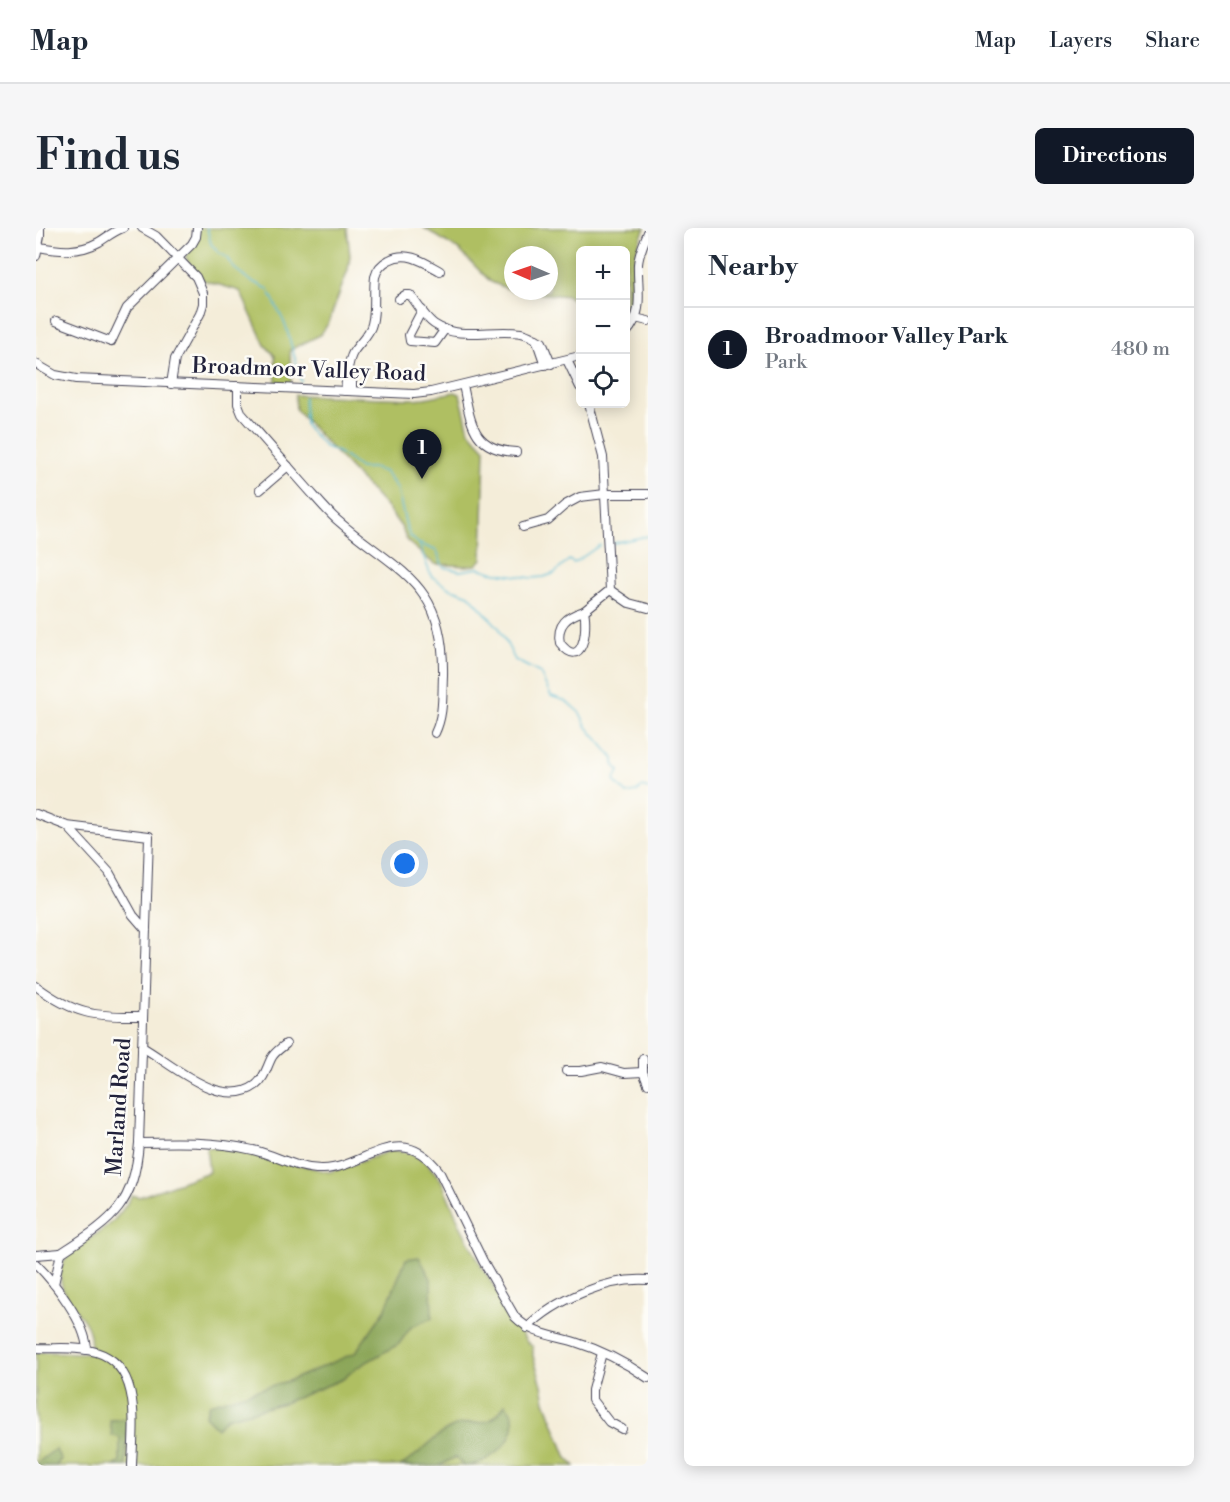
<!DOCTYPE html>
<meta charset="utf-8">
<style>
:root{--surface:#fff;--page:#f6f6f7;--text:#1f2937;--muted:#747a83;--line:#e0e1e3;--accent:#111827}
body{margin:0;font-family:"Libre Bodoni",serif;background:var(--page);color:var(--text)}
.controls{position:absolute;right:18px;top:18px;display:grid;overflow:hidden;border-radius:9px;box-shadow:0 3px 15px #0003}
.controls button{width:54px;height:54px;display:grid;place-items:center;padding:0;border:0;border-bottom:2px solid var(--line);background:var(--surface);color:var(--text);font:30px sans-serif}
.compass{position:absolute;left:468px;top:18px;width:54px;height:54px;border-radius:50%;background:var(--surface);box-shadow:0 3px 15px #0003;rotate:272deg}
.you{position:absolute;left:369px;top:636px;width:21px;height:21px;margin:-15px;border:4px solid #fff;border-radius:50%;background:#1a73e8;box-shadow:0 0 0 9px #1a73e833}
.badge{display:grid;place-items:center;width:39px;height:39px;border-radius:50%;background:var(--accent);color:#fff;font-size:20px;font-weight:700}
.pin{position:absolute;translate:-50% -50px;filter:drop-shadow(0 2px 3px #0008)}
.pin::after{content:'';position:absolute;top:32px;width:21px;height:18px;background:inherit;clip-path:polygon(0 0,100% 0,50% 100%)}
.list{margin:0;padding:0;list-style:none}
h2{display:flex;justify-content:space-between;align-items:center;height:78px;margin:0;padding:0 24px;font-size:26px}
h2 small{font-size:20px;font-weight:400;color:var(--muted)}
.list li{display:grid;grid-template-columns:39px 1fr auto;gap:18px;align-items:center;box-sizing:border-box;height:84px;padding:0 24px;border-top:2px solid var(--line)}
.list b{display:block;font-size:22px;white-space:nowrap}
.list p{margin:0;font-size:20px;white-space:nowrap;color:var(--muted)}
.list em{font-size:20px;font-style:normal;color:var(--muted)}
.icon{flex:none;width:33px;height:33px;fill:none;stroke:currentColor;stroke-width:2;stroke-linecap:round;stroke-linejoin:round}
.map{position:relative;flex:none;width:612px;height:1238px;overflow:hidden;border-radius:9px}
header{display:flex;align-items:center;gap:36px;box-sizing:border-box;height:84px;padding:0 30px;background:var(--surface);border-bottom:2px solid var(--line)}
header strong{font-size:28px}
nav{display:flex;gap:33px;margin-inline-start:auto;font-size:21px}
.intro{display:flex;align-items:center;justify-content:space-between;box-sizing:border-box;height:144px;padding:0 36px}
h1{margin:0;font-size:42px}
.button{padding:15px 27px;border-radius:9px;background:var(--accent);color:#fff;font-size:21px;font-weight:700}
main{display:flex;gap:36px;padding:0 36px}
aside{flex:1;background:var(--surface);border-radius:9px;box-shadow:0 3px 15px #0003}
.map>svg:first-child{display:block}
.green{fill:#afbf62;stroke:#68704e;stroke-width:1.5}
.forest{fill:#8ba658;stroke:#56644a;stroke-width:1.5}
.lines{fill:none;stroke-linecap:round;stroke-linejoin:round}
.stream{stroke:#53b7d2;stroke-width:1.5}
.minor-casing{stroke:#424053;stroke-width:10}
.minor{stroke:#fff;stroke-width:8}
.labels{text-anchor:middle;dominant-baseline:central;stroke-width:5;stroke-linejoin:round;paint-order:stroke}
.street-label{font-size:22px;fill:#22223b;stroke:#fdfcf7}
</style>
<header>
<strong>Map</strong>
<nav><a>Map</a><a>Layers</a><a>Share</a></nav>
</header>
<div class="intro"><h1>Find us</h1><a class="button">Directions</a></div>
<main>
<div class="map">
<svg width="612" height="1238" viewBox="0 0 612 1238">
<rect width="100%" height="100%" fill="#fdfcf7"/>
<filter id="ink" filterUnits="userSpaceOnUse"><feTurbulence type="fractalNoise" baseFrequency=".0167" numOctaves="2"/><feDisplacementMap in="SourceGraphic" scale="12" xChannelSelector="R" yChannelSelector="G"/><feConvolveMatrix kernelMatrix="1 2 1 2 8 2 1 2 1" color-interpolation-filters="sRGB"/></filter>
<filter id="wash" filterUnits="userSpaceOnUse"><feTurbulence type="fractalNoise" baseFrequency=".008" numOctaves="4" result="noise"/><feDisplacementMap in="SourceGraphic" scale="24" xChannelSelector="R" yChannelSelector="G"/><feGaussianBlur stdDeviation="1.35" result="paint"/><feColorMatrix in="noise" values="0 0 0 0 0 0 0 0 0 0 0 0 0 0 0 0 0 1.4 0 .05"/><feComposite in="paint" operator="in"/></filter>
<g filter="url(#wash)">
<rect width="100%" height="100%" fill="#f4edd9"/>
<g class="green">
<path d="M163,0H311L314,28L312,42L292,96L284,107L254,122L255,157L240,156L239,128L229,117L204,63L167,52L151,33L150,28Z"/>
<path d="M388,0H609C604,11 600,21 599,32C595,60 605,70 590,98V22H544V78L532,68L477,63H513V27H477V63L455,54L423,22Z"/>
<path d="M419,164L424,166L433,203L449,221L446,331L440,337L431,338L398,336L371,313L366,300L352,281L260,182L259,167L377,171L389,170Z"/>
<path d="M170,919L196,920L293,944L311,939L356,922L374,925L389,933L405,952L425,999L446,1039L490,1113L497,1119V1128L506,1157L509,1173L531,1230L539,1238H0V1124L55,1125C55,1116 55,1106 51,1098C44,1084 30,1073 26,1058C16,1024 53,1014 73,997C83,988 89,979 96,967L103,969L173,944Z"/>
</g>
<g class="forest">
<path d="M383,1029L395,1051L396,1090L375,1099L363,1116L320,1140L307,1151L248,1175L190,1190L181,1200L169,1188L173,1176L255,1152L319,1125L349,1082L370,1031Z"/>
<path d="M469,1176C495,1203 455,1238 427,1238L420,1229L403,1238H364C382,1229 395,1210 413,1201C438,1187 451,1207 469,1176Z"/>
<path d="M91,1191L90,1238H78L84,1234V1210L76,1207L74,1192Z"/>
<path d="M19,1221L25,1231L20,1238H0V1236Z"/>
</g>
<g class="lines">
<g class="stream">
<path d="M171,0L175,16L183,25L190,29L198,40L213,52L232,61L250,98L265,153"/>
<path d="M268,169L269,197L288,218L304,225L324,240H337L349,244L361,260L371,301L374,308L383,316L395,348L413,360L433,367L463,400L479,432L504,445L515,468L530,473L544,485L551,499L578,531V536L583,543L578,553L591,566L600,564L607,559L612,561"/>
<path d="M577,315L612,308"/>
<path d="M384,316L401,323L407,339L424,343L443,340L455,344L496,350L508,349L519,345L533,332L538,335L564,317"/>
</g>
</g>
</g>
<g filter="url(#ink)">
<g class="lines">
<defs>
<g id="minor">
<path d="M106,0L120,8L160,49L167,65V76L164,86L139,131L135,156"/>
<path d="M3,19C24,23 43,25 63,14C71,9 78,3 87,0"/>
<path d="M0,28L4,8V0"/>
<path d="M363,71L369,67H374C382,76 388,89 398,96C423,113 457,100 485,105C492,106 499,111 506,114L515,136"/>
<path d="M386,82L373,107L374,113L399,115L409,101"/>
<path d="M599,90L612,93"/>
<path d="M20,93L75,114L91,80L156,16L160,9L161,0"/>
<path d="M590,105C609,85 601,61 602,36C603,25 608,15 612,4"/>
<path d="M500,111L509,137"/>
<path d="M531,132L544,159"/>
<path d="M0,136L19,147L40,151L378,166L395,164L544,128"/>
<path d="M313,142L316,147V163"/>
<path d="M427,157C435,193 435,222 480,224"/>
<path d="M202,158V176L206,186C228,211 250,236 272,261C281,271 290,282 300,291C360,344 409,352 407,447C406,468 408,486 399,505"/>
<path d="M309,163C310,152 312,131 318,123C324,114 334,106 336,96C340,81 337,65 339,49C341,41 345,36 353,32C371,22 388,34 404,43"/>
<path d="M553,176L567,229L574,362L593,375L612,380"/>
<path d="M224,262L252,238"/>
<path d="M487,299L512,292L529,277L544,269L569,266H612"/>
<path d="M548,383C552,400 547,444 524,415C520,396 532,388 548,383Z"/>
<path d="M548,383L574,362"/>
<path d="M0,586L31,598L113,608L103,915C98,980 75,992 25,1025"/>
<path d="M31,598L73,644L97,687L110,702"/>
<path d="M0,758C39,787 59,789 107,788"/>
<path d="M106,819C135,835 185,883 220,857C229,850 231,838 236,829C240,823 245,820 250,816"/>
<path d="M607,831V844L612,856"/>
<path d="M530,843H545L566,839L588,845L607,844"/>
<path d="M103,915C140,914 180,913 217,922C240,927 262,942 287,941C329,940 364,891 403,943L447,1033L479,1089C497,1107 516,1107 539,1114C565,1122 590,1135 612,1150"/>
<path d="M0,1027L25,1025"/>
<path d="M0,1036C19,1055 50,1095 51,1122"/>
<path d="M18,1056L25,1025"/>
<path d="M491,1100C519,1072 572,1049 612,1052"/>
<path d="M0,1120C19,1121 42,1118 60,1124C107,1138 97,1200 96,1238"/>
<path d="M566,1125L556,1162V1172L573,1194L586,1201"/>
</g>
</defs>
<use href="#minor" class="minor-casing"/>
<use href="#minor" class="minor"/>
</g>
</g>
<g class="labels">
<g class="street-label">
<text transform="translate(273 142) rotate(2)">Broadmoor Valley Road</text>
<text transform="translate(83 879) rotate(-86)">Marland Road</text>
</g>
</g>
</svg>
<div class="controls">
<button>+</button>
<button>−</button>
<button><svg class="icon" aria-label="locate" viewBox="0 0 24 24"><circle cx="12" cy="12" r="6"/><path d="M12 2v4M12 18v4M2 12h4M18 12h4"/></svg></button>
</div>
<svg class="compass" viewBox="-18 -18 36 36"><path d="M0-13l5 13h-10z" fill="#e53935"/><path d="M0 13l5-13h-10z" fill="#747a83"/></svg>
<div class="you"></div>
<div class="pin badge" style="left:386px;top:251px">1</div>
</div>
<aside>
<h2>Nearby<small></small></h2>
<ul class="list">
<li><span class="badge">1</span><div><b>Broadmoor Valley Park</b><p>Park</p></div><em>480 m</em></li>
</ul>
</aside>
</main>
